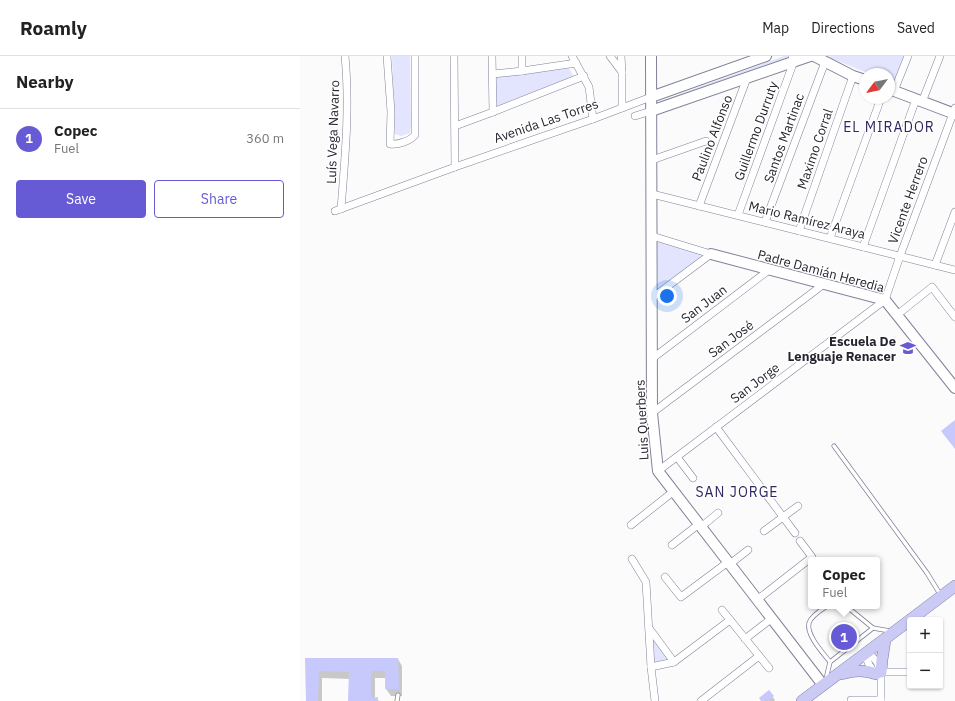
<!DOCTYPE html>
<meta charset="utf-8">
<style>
:root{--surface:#fff;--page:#f2f2f2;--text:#222;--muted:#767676;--line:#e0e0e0;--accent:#675bd5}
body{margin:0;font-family:"IBM Plex Sans",sans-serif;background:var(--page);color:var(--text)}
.controls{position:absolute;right:12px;bottom:12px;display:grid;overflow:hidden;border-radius:4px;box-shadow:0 1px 3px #0004}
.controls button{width:36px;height:36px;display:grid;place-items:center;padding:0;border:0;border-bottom:1px solid var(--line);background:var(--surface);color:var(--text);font:20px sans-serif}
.compass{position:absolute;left:559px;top:12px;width:36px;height:36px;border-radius:50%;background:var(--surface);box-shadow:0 1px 3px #0004;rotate:238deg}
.you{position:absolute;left:367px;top:240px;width:14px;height:14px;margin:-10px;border:3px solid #fff;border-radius:50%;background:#1a73e8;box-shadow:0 0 0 6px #1a73e833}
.badge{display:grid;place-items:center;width:26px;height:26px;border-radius:50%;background:var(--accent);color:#fff;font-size:13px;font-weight:700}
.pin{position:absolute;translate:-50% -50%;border:2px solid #fff;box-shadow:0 1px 4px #0006}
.popup{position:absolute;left:508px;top:501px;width:72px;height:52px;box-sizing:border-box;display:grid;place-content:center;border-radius:4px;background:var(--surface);filter:drop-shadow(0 1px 3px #0005);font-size:13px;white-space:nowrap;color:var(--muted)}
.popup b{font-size:15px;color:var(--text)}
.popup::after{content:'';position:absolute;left:50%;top:100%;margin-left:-8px;border:8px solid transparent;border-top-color:var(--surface)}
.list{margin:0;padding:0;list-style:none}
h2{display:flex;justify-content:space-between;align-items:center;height:52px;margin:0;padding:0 16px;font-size:17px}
h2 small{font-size:13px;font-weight:400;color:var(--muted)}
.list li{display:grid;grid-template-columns:26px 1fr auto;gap:12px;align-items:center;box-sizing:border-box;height:60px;padding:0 16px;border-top:1px solid var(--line)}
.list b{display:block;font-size:15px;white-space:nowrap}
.list p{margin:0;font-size:13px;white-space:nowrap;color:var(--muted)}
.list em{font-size:13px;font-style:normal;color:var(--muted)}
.actions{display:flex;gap:8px;padding:12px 16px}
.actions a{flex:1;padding:9px 0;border:1px solid var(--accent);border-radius:4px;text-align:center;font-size:14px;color:var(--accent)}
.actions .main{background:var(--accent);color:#fff}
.map{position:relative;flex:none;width:655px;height:645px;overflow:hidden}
header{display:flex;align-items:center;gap:24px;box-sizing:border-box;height:56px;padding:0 20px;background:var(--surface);border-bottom:1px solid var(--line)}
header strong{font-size:19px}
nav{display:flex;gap:22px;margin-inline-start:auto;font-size:14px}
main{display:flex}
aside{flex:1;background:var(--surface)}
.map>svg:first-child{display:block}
.green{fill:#e3e4fd}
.shadow{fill:#0003}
.building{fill:#c7c8fc}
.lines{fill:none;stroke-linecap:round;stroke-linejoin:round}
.lane-casing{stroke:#81829a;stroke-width:5}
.street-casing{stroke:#81829a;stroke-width:8}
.secondary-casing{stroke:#81829a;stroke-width:12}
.primary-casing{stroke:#7a7aab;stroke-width:12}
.lane{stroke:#fff;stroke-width:3.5}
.street{stroke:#fff;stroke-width:7}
.secondary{stroke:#fff;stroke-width:10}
.primary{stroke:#cacaf5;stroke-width:11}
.labels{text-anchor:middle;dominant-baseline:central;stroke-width:3;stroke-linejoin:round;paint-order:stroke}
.street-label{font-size:13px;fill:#25252f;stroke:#fff}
.poi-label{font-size:13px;font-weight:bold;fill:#25252f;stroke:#fff;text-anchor:end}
.neighbourhood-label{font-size:14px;letter-spacing:1px;fill:#2d2862;stroke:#fff}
</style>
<header>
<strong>Roamly</strong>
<nav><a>Map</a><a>Directions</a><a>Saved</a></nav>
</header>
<main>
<aside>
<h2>Nearby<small></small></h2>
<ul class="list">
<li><span class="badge">1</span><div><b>Copec</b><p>Fuel</p></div><em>360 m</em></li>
</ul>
<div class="actions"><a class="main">Save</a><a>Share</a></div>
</aside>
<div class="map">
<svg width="655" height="645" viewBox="0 0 655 645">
<rect width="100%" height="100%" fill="#fafbfa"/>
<g class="green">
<path d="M92,0H110L111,69L110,77L101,80L95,78Z"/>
<path d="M484,0H488L490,3L361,50V45Z"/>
<path d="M532,0H605L594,27L589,25V18H570L528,1Z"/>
<path d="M269,12L275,23L191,55L190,20Z"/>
<path d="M357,185L404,199L358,233Z"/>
<path d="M352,580L369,603L354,606Z"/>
</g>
<g class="shadow">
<path d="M6,603H98L102,610V640H91L86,633V622H75V643H77L79,645H49L50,623L22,622V645H7Z"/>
<path d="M469,636L475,644L474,645H461Z"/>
</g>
<g class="building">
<path d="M655,364V393L641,375Z"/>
<path d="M5,602H98L99,633H85V615H71V642L78,641V645H48L49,616L19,615L18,645H6Z"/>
<path d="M469,634L474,640L468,645L467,643L465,645H461L459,642Z"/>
</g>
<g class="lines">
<defs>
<g id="lane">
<path d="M534,390L627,517L640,538"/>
<path d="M527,550C521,554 511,560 509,567C506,579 523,597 530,606"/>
<path d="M546,550L573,572"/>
<path d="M526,623L530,606L573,572L590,575"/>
<path d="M97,645L98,639"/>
</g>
<g id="street">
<path d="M87,0L91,56L90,88C98,89 110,85 115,79V0"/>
<path d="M154,0L155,111"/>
<path d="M192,0L193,56"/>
<path d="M222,0V15"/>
<path d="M272,0L289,31L293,63"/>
<path d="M310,0L322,16V52"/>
<path d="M321,0L322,16"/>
<path d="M193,18L222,15L276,7"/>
<path d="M594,35L608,0"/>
<path d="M622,46L640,0"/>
<path d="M335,60L351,55"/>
<path d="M155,70L193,56L284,20"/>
<path d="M352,104L406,85"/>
<path d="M352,138L655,214"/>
<path d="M399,150L447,22"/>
<path d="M41,153C45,101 50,52 45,0"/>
<path d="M35,155L155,111L293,63L351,41"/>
<path d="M438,159L494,5L492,0"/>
<path d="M465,166L525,6"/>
<path d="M499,175L553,20"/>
<path d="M352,180L411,198"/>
<path d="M530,182L581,42"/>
<path d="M563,191L616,43"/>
<path d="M635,209L655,156"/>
<path d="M352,242L411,198"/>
<path d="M597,259L632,231L655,261"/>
<path d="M353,302L469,214"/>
<path d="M352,357L524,228"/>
<path d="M416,371L495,477"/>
<path d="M377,401L393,422"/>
<path d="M358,415L585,244L600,200L655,52"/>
<path d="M331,469L374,435"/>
<path d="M401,471L418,457"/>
<path d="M464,475L498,450"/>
<path d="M372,489L399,468"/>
<path d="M332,503L346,526L351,611L355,645"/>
<path d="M430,508L448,494"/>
<path d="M365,521L381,541L428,506"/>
<path d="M457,544L512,501L500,485"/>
<path d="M422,554L469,612"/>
<path d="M349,572L374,606"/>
<path d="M445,583L471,563"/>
<path d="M568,596L577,606L581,616V645"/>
<path d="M566,598C567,607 570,611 575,617"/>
<path d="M351,611L374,606L430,564"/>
<path d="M581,616H610"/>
<path d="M551,644H581"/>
<path d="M401,645L459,600"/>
</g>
<g id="secondary">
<path d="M351,0L352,357L358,415L523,629"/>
<path d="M514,0L553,20L565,24"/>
<path d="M589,33L655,58"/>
<path d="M351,41L466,0"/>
<path d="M351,55L510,0"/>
<path d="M411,198L585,244L597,259L655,332"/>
</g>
<g id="primary">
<path d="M610,564L655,530"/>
<path d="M581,616L582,604L585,584"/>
<path d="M541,618C553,615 564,613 576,618"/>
<path d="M502,645L610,564"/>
</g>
</defs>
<use href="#lane" class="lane-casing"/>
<use href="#street" class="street-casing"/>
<use href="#secondary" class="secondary-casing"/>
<use href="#primary" class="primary-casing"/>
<use href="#lane" class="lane"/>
<use href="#street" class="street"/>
<use href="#secondary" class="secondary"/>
<use href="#primary" class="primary"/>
</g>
<defs>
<symbol id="school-bare" viewBox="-9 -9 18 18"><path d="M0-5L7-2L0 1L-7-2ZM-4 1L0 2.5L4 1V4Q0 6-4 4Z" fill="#675bd5" stroke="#fff" stroke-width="2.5" paint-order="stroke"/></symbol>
</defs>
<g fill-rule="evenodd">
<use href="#school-bare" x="597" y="281" width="22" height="22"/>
</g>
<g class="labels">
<g class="street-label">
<text transform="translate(246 65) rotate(-19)">Avenida Las Torres</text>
<text transform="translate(456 75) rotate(-70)">Guillermo Durruty</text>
<text transform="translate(33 76) rotate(-88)">Luís Vega Navarro</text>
<text transform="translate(412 82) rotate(-69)">Paulino Alfonso</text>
<text transform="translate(484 82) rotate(-70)">Santos Martinac</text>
<text transform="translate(515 93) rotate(-71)">Maximo Corral</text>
<text transform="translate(608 144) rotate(-70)">Vicente Herrero</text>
<text transform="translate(507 164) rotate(14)">Mario Ramírez Araya</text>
<text transform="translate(521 215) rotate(15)">Padre Damián Heredia</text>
<text transform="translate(404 248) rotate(-37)">San Juan</text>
<text transform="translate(431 283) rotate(-37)">San José</text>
<text transform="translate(455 327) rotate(-37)">San Jorge</text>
<text transform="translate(342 364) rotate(-93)">Luis Querbers</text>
</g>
<g class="poi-label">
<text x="596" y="285">Escuela De<tspan x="596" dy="15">Lenguaje Renacer</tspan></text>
</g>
<g class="neighbourhood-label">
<text x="589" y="71">EL MIRADOR</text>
<text x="437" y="436">SAN JORGE</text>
</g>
</g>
</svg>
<div class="controls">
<button>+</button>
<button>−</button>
</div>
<svg class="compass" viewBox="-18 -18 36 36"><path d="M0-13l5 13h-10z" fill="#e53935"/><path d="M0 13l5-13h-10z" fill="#767676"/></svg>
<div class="you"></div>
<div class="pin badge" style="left:544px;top:581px">1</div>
<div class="popup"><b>Copec</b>Fuel</div>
</div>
</main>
